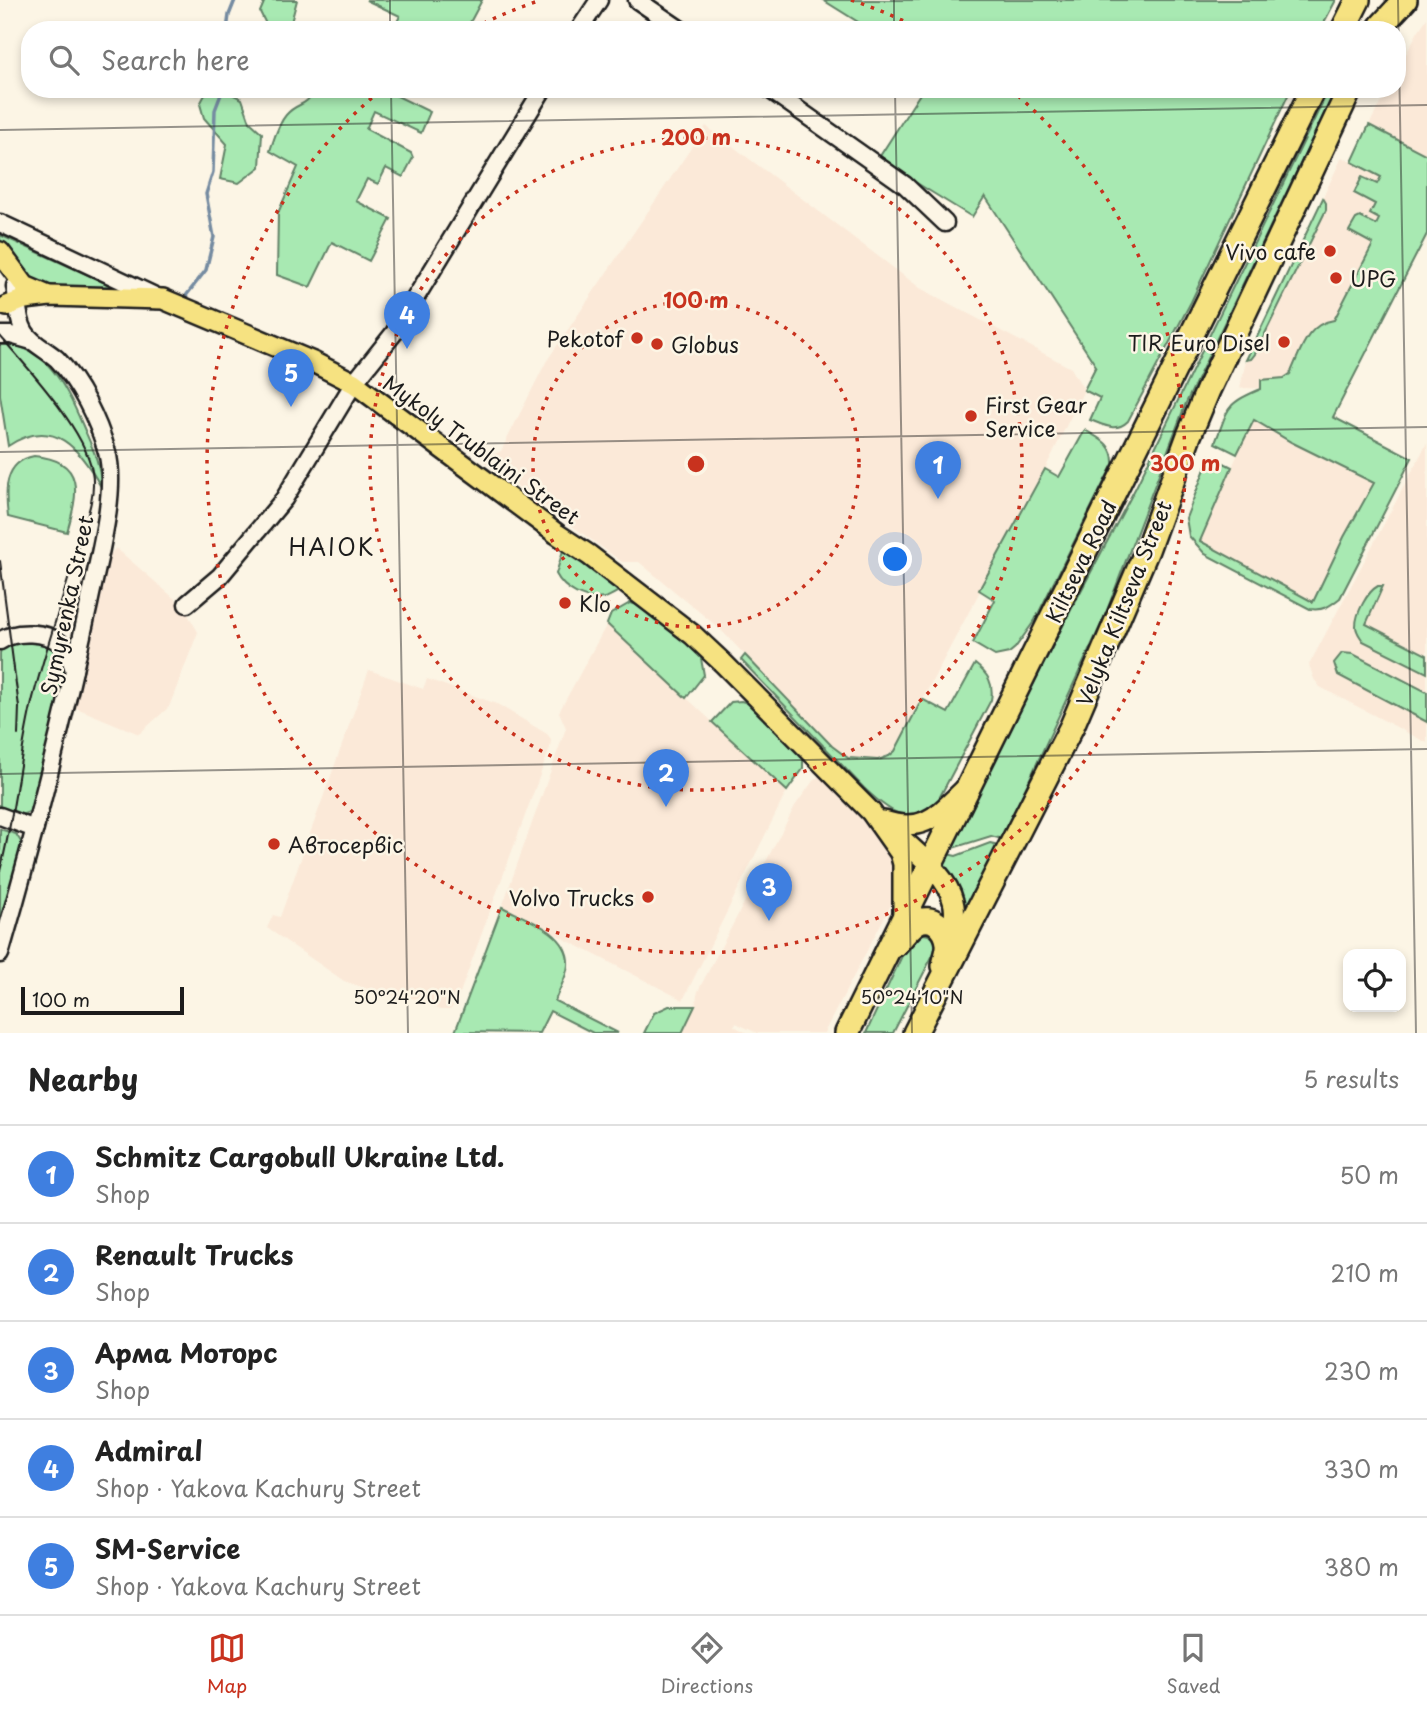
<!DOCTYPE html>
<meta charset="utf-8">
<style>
:root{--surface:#fff;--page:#f2f2f2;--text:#222;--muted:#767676;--line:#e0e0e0;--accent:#c8321e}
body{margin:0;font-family:"Playpen Sans",sans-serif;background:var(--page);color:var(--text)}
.controls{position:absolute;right:21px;bottom:21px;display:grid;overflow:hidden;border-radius:14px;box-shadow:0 4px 10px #0003}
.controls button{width:63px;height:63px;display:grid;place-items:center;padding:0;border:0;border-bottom:2px solid var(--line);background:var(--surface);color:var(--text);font:35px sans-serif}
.scale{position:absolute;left:21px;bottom:18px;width:163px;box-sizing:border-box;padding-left:7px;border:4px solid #1c1c1c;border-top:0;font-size:19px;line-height:24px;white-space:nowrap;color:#1c1c1c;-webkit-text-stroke:5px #fcf5e5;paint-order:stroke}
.you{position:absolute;left:896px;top:560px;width:24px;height:24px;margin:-18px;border:5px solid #fff;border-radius:50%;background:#1a73e8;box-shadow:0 0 0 10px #1a73e833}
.badge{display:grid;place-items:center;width:46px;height:46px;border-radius:50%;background:var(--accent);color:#fff;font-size:23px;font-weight:700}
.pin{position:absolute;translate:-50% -58px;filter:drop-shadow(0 2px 4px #0008)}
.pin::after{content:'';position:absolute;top:37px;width:24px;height:21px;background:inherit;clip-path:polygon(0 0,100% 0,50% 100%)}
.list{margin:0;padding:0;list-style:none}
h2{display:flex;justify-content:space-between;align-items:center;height:91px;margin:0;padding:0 28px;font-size:30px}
h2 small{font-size:23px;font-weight:400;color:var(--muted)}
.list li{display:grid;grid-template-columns:46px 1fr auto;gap:21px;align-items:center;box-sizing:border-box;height:98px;padding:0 28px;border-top:2px solid var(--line)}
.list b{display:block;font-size:26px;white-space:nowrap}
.list p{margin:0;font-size:23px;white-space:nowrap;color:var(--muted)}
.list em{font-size:23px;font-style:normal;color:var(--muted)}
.icon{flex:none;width:38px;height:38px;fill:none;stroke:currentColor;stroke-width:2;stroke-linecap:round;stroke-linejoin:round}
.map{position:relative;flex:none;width:1427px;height:1033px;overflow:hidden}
.search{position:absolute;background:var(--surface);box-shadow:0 4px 10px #0003;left:21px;right:21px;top:21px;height:77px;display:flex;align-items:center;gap:18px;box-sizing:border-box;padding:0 24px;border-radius:28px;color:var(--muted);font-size:26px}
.sheet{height:581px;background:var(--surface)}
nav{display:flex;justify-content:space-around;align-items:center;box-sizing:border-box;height:98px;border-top:2px solid var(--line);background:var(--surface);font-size:19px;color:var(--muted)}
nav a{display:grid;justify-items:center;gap:4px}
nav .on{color:var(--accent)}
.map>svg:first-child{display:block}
.built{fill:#fbe9d8}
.green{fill:#a8e9b2;stroke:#628267;stroke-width:2}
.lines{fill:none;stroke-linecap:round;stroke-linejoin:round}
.stream{stroke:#758ba1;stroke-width:3.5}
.minor-casing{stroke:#1c1c1c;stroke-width:21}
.major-casing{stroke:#1c1c1c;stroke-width:24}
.highway-casing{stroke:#1c1c1c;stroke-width:28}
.minor{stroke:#fcf5e5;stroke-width:16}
.major{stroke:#f6e281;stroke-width:19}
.highway{stroke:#f6e281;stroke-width:23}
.tram{stroke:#1c1c1c;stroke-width:2}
.ticks{fill:none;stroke:#1c1c1c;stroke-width:2;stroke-opacity:0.45}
.ring{fill:none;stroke:#c8321e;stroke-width:3.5;stroke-dasharray:3.5 7}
.poi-dot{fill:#c8321e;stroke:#fcf5e5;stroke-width:2.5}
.labels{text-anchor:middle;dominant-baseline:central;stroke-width:5;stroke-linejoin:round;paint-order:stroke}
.poi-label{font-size:21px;fill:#1c1c1c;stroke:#fcf5e5;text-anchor:start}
.street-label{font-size:21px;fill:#1c1c1c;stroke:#fcf5e5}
.neighbourhood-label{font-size:23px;letter-spacing:2px;fill:#1c1c1c;stroke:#fcf5e5}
.ticks-label{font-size:18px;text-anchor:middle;fill:#1c1c1c;stroke:#fcf5e5;stroke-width:5;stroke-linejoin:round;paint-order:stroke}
.centre{fill:#c8321e;stroke:#fcf5e5;stroke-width:3.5}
.ring-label{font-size:21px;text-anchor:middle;font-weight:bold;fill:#c8321e;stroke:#fcf5e5;stroke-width:5;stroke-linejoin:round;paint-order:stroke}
</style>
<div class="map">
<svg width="1427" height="1033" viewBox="0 0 1427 1033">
<rect width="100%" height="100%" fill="#fcf5e5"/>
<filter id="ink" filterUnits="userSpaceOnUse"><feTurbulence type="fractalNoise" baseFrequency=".0143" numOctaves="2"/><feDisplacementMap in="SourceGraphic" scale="14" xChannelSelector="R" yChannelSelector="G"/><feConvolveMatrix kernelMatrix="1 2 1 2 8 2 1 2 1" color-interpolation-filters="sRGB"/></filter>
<g filter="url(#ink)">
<g class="built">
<path d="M1427,18V155L1369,125L1388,89H1397V71L1417,33Z"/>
<path d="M706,126L920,288L1071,368L1084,390L1045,469L895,751L878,760L848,758L832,746L720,629L639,562H622L481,460L501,451L546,362Z"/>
<path d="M1342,157L1395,184L1396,198L1299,389L1240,388L1246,360Z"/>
<path d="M1253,419L1291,442L1375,482L1344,537L1313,602L1200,541Z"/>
<path d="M1427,443V743L1320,687L1314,679L1309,665Z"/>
<path d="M116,548L183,606L198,632L169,707L139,734L74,707L108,556Z"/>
<path d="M607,624L787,791L683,1000L502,907L566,728L559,712Z"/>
<path d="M369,670L423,689L427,679L497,704L547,734L551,739L550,748L544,764L457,1001L450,1010H440L419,999L383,994L344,981L267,928L273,915L280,917Z"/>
<path d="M819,776L826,777L839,788L895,853V897L824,1033H757L736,1023L734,1026L747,1033H682L695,1006L698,991L795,806L813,781Z"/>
</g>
<g class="green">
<path d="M265,0H297L289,30H269L260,12Z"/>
<path d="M366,0H482L466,30H393L400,16Z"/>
<path d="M823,0H1336L1320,30H871Z"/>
<path d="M208,89H222L242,99L250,122L262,133L260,167L239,183L220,179L227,144L204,118L200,104Z"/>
<path d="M315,89H383L430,112L421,133L374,111L366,129L411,153L413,158L403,177L386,168L378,184L367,179L356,201L391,219L369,261L332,242L310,287L277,275L278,213L298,167L270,151C274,139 278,124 286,115C298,101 305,109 315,89Z"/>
<path d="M923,89H1291L1191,302L1128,421C1116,433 1104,425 1090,420L1100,398L1084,390L1096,366L985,196L972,217L907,177L880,156Z"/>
<path d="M1329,89H1336L1186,403L1104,618L1002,839L991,836L953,848L951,847L1073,606L1136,487Z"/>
<path d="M1369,125L1427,155V234L1333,417L1412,458L1340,598C1330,606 1323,611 1310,609L1205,554L1189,536L1186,518L1210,456L1232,467L1200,541L1313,602L1344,537L1374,483L1291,442L1254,420L1237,454L1215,443C1229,408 1224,404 1261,389V380L1284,378L1290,374C1301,351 1306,324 1334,320L1373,244L1349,231L1356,219L1360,217L1376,225L1379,219L1370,214L1375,204L1354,193L1362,177L1377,184L1381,177L1352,162Z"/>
<path d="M1323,198L1326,203V210L1255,354L1251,359L1246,360Z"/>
<path d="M0,235L110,285V289C89,288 43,292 29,275C19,264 12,250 0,240Z"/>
<path d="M0,345C46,342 68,390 83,426C92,447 101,464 101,487C80,449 54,415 8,446L0,395Z"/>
<path d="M1085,430C1100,439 1114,444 1113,464L1035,620L1015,648L1009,653L995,656L973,643L995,600L979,590L1045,469L1059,477Z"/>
<path d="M34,456C86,460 78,494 67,532L8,517C5,492 3,462 34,456Z"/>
<path d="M564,547L624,588C618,591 610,597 604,598C585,601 564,590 556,574Z"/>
<path d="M1378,586H1383L1366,624L1427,655V673L1363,641C1360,636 1356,632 1356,626C1356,613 1367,592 1378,586Z"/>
<path d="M630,603L642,606L700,653L704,675L686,698L607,624L611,614Z"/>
<path d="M24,638C45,643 61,644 68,667L32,811L21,815L0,810V653L2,647Z"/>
<path d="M1342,653L1353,654L1427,692V722L1338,675L1334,663Z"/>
<path d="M745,655L832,746L848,758L878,760L889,756L895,751L922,699L948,713L975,664C988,674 994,683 991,700L935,806C908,830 885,807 864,788L741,660Z"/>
<path d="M741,701L752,704L803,758V769L787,791L712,722L731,702Z"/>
<path d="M0,829L16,834L25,848L0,931Z"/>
<path d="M990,843L999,845L966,914L962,915L940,869L947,854L956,856Z"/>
<path d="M502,907C526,919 570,932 568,965C567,977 559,989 555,1001L618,1033H593L550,1011L539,1033L455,1032Z"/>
<path d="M920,934C931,933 936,939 936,949L893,1033H866L907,945Z"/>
<path d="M669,1006H695L682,1033H644L654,1013Z"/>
</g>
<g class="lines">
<g class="stream">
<path d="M227,30L229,15L235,0"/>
<path d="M185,297L206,270L214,237L206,194L213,172L215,110L223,89"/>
</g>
<defs>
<g id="minor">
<path d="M637,0L681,30"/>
<path d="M579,30L599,0"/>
<path d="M769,89L905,185L945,223"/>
<path d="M0,223L157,297"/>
<path d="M0,335H11L32,341"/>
<path d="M187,604L220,576L284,499L354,383L394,333L543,89"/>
<path d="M0,641C15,630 47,631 61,644C68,651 71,660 74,670"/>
<path d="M0,816L35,829"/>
<path d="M0,954C34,838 63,722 89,604C97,564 118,491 107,452C98,420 80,383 57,359C47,350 32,344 25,332C17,320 18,300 15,286"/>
</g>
<g id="major">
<path d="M0,252L25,286L46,295"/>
<path d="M7,306L25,299L50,296L163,299L313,362L354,383L557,534L589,555L693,635L724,664L871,812L900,853L903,864V915"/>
<path d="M884,821C925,834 938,814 966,788"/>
<path d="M896,833C915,853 946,873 953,901C957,915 952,932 949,945"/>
</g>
<g id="highway">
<path d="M1381,26L1405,0"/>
<path d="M1343,30L1358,0"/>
<path d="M896,944C902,937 909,928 916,923C932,913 946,928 948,943C949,950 945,959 944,966"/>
<path d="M847,1033L1313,89"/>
<path d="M915,1033L1072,726L1147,550L1188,438L1208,390L1350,89"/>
</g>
</defs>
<use href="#minor" class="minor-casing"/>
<use href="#major" class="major-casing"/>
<use href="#highway" class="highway-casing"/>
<use href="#minor" class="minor"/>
<use href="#major" class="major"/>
<use href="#highway" class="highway"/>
<g class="tram">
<path d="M0,336C28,368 85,430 92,471C97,496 84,525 77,549C63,599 46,648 33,698C19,755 15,814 0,871"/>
<path d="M0,561L19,707L18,735"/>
</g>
</g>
</g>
<path class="ticks" d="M390,0V30M894,0V30M1398,0L1416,1033M391,89L408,1033M895,89L912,1033M0,130L1427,105M0,452L1427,427M0,774L1427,749"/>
<g class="ring">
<circle cx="696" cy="464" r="163"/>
<circle cx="696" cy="464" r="326"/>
<path d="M474 28A489 489 0 0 1 541 0M851 0A489 489 0 0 1 918 28M1010 89A489 489 0 1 1 382 89"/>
</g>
<g class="poi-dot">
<circle cx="1330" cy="251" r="7"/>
<circle cx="1336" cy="278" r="7"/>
<circle cx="637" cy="338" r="7"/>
<circle cx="1284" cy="342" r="7"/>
<circle cx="657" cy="344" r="7"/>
<circle cx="971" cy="416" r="7"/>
<circle cx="565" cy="603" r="7"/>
<circle cx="274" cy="844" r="7"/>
<circle cx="648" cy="897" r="7"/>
</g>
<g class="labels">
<g class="poi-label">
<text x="1316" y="251" text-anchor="end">Vivo cafe</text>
<text x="1350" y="278">UPG</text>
<text x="623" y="338" text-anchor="end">Pekotof</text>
<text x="1270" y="342" text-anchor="end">TIR Euro Disel</text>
<text x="671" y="344">Globus</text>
<text x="985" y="404">First Gear<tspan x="985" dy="24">Service</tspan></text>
<text x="579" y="603">Klo</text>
<text x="288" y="844">Автосервіс</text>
<text x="634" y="897" text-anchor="end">Volvo Trucks</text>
</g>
<g class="street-label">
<text transform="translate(482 449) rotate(36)">Mykoly Trublaini Street</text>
<text transform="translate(1080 561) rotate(-64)">Kiltseva Road</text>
<text transform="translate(1123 603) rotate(-68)">Velyka Kiltseva Street</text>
<text transform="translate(66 605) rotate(-78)">Symyrenka Street</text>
</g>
<g class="neighbourhood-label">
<text x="332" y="546">HAIOK</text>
</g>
</g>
<g class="ticks-label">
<text x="407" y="1004">50°24'20"N</text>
<text x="912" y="1004">50°24'10"N</text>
</g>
<circle cx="696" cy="464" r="10" class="centre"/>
<g class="ring-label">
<text x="696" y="145">200 m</text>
<text x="696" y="308">100 m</text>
<text x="1185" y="471">300 m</text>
</g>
</svg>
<div class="controls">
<button><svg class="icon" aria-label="locate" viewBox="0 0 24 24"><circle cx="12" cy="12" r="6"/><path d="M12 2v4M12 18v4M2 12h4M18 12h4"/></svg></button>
</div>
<div class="scale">100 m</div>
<div class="you"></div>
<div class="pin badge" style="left:938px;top:499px;background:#3f7fe0">1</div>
<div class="pin badge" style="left:666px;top:807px;background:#3f7fe0">2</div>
<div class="pin badge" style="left:769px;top:921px;background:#3f7fe0">3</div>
<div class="pin badge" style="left:407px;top:349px;background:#3f7fe0">4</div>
<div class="pin badge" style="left:291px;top:407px;background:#3f7fe0">5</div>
<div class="search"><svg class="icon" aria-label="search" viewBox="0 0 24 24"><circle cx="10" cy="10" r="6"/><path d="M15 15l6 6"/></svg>Search here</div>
</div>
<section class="sheet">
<h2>Nearby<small>5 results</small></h2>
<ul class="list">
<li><span class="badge" style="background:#3f7fe0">1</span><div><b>Schmitz Cargobull Ukraine Ltd.</b><p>Shop</p></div><em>50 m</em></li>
<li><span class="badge" style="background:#3f7fe0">2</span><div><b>Renault Trucks</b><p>Shop</p></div><em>210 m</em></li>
<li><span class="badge" style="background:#3f7fe0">3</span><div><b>Арма Моторс</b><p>Shop</p></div><em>230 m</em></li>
<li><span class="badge" style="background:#3f7fe0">4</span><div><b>Admiral</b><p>Shop · Yakova Kachury Street</p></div><em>330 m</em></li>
<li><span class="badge" style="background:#3f7fe0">5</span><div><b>SM-Service</b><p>Shop · Yakova Kachury Street</p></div><em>380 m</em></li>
</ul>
</section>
<nav>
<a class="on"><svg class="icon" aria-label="map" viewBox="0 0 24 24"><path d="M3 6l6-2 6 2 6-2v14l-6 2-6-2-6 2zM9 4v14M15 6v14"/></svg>Map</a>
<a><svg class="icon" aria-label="directions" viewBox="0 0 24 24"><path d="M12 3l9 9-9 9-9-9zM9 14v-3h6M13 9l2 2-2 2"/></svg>Directions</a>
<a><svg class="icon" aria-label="saved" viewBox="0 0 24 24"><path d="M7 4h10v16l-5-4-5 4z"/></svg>Saved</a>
</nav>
